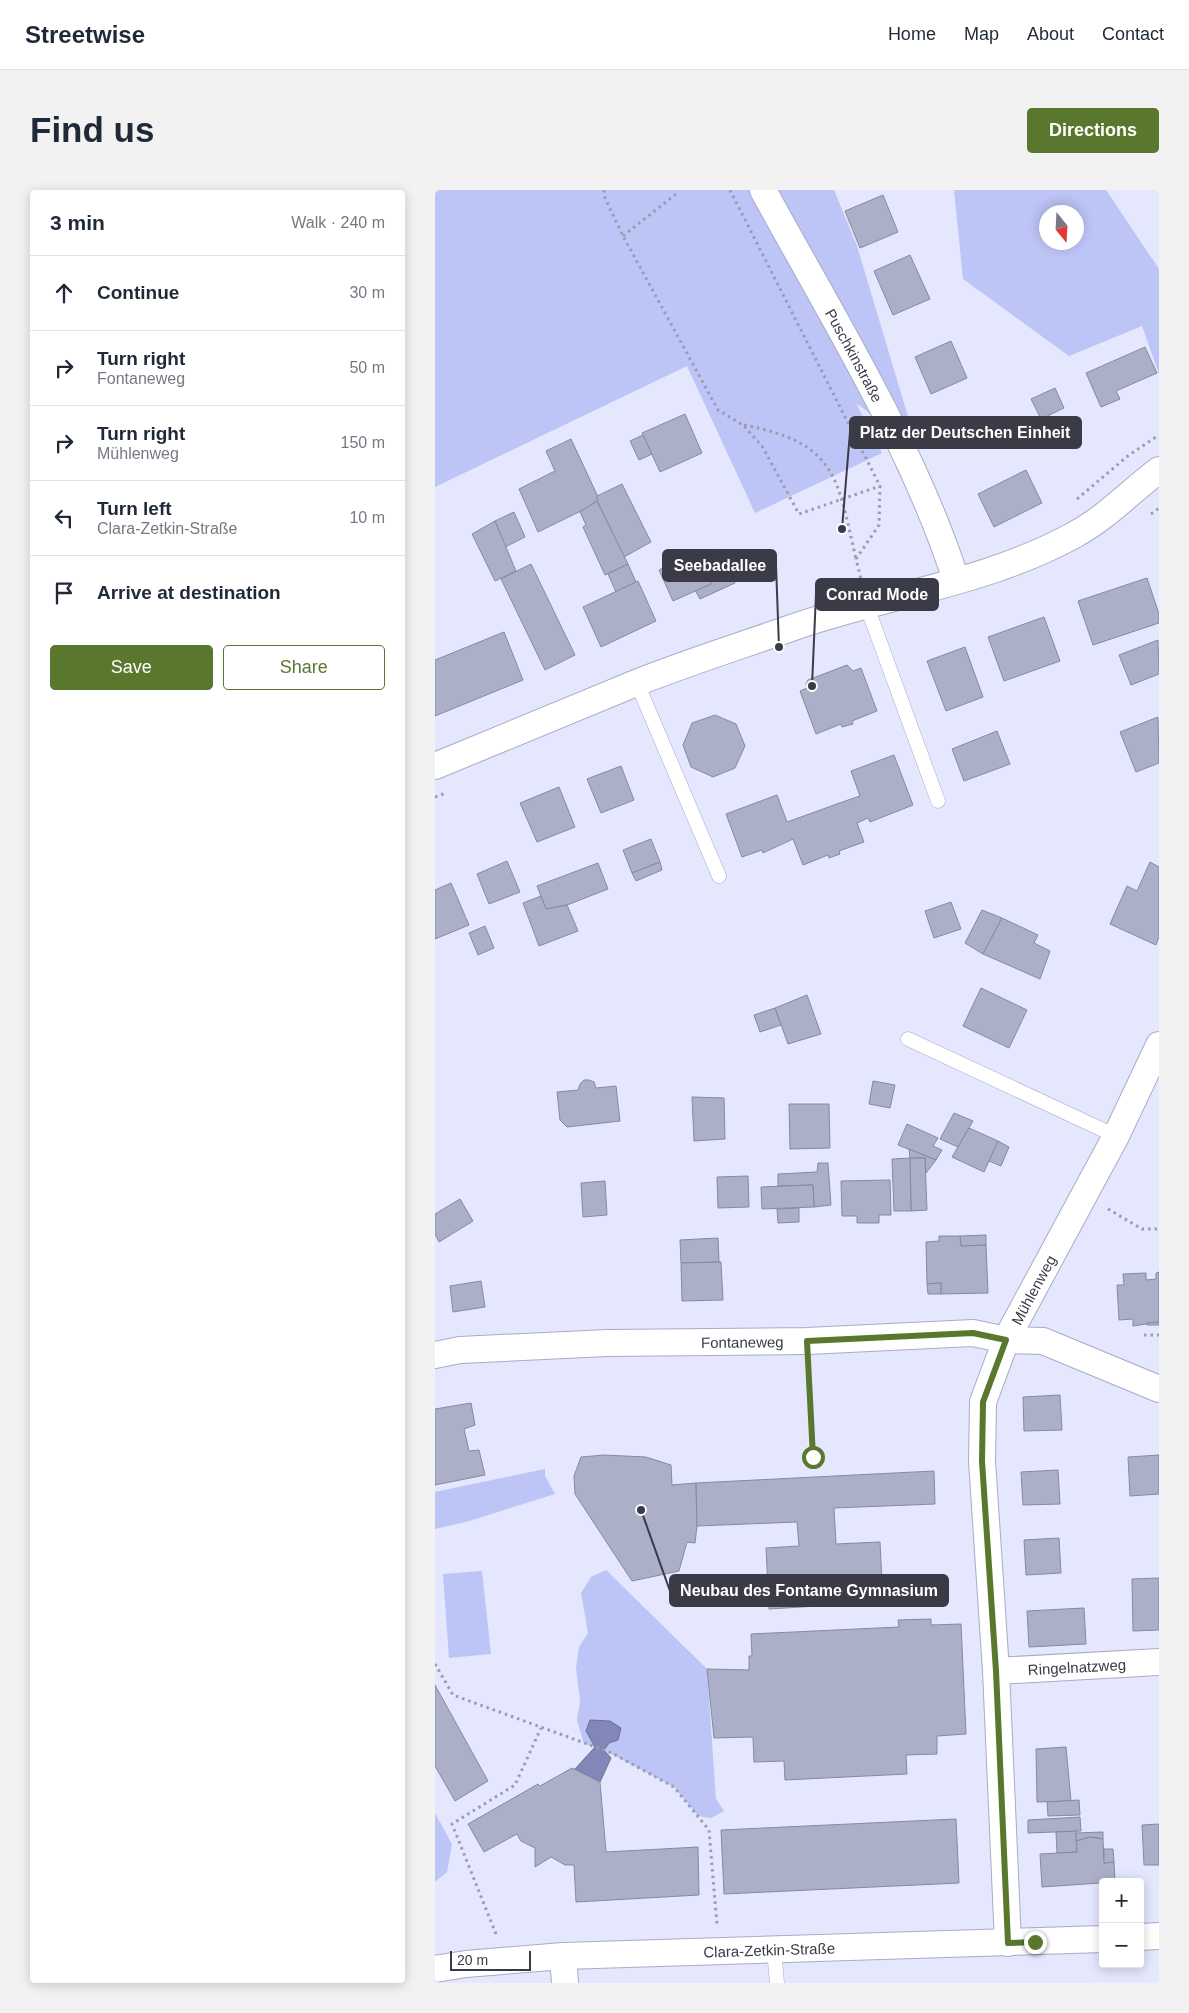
<!DOCTYPE html>
<meta charset="utf-8">
<style>
:root{--surface:#fff;--page:#f2f2f3;--text:#1f2937;--muted:#747a83;--line:#e0e1e3;--accent:#59782e}
body{margin:0;font-family:Helvetica,sans-serif;background:var(--page);color:var(--text)}
.controls{position:absolute;right:15px;bottom:15px;display:grid;overflow:hidden;border-radius:5px;box-shadow:0 2px 12px #0003}
.controls button{width:45px;height:45px;display:grid;place-items:center;padding:0;border:0;border-bottom:1px solid var(--line);background:var(--surface);color:var(--text);font:25px sans-serif}
.compass{position:absolute;left:604px;top:15px;width:45px;height:45px;border-radius:50%;background:var(--surface);box-shadow:0 2px 12px #0003;rotate:162deg}
.scale{position:absolute;left:15px;bottom:12px;width:81px;box-sizing:border-box;padding-left:5px;border:2px solid #3a3b46;border-top:0;font-size:14px;line-height:18px;white-space:nowrap;color:#3a3b46;-webkit-text-stroke:4px #fff;paint-order:stroke}
.stop{position:absolute;width:15px;height:15px;margin:-11px;border:4px solid #59782e;border-radius:50%;background:#fff}
.stop.end{background:#59782e;border-color:#fff;box-shadow:0 1px 5px #0008}
.list{margin:0;padding:0;list-style:none}
h2{display:flex;justify-content:space-between;align-items:center;height:65px;margin:0;padding:0 20px;font-size:21px}
h2 small{font-size:16px;font-weight:400;color:var(--muted)}
.list li{display:grid;grid-template-columns:32px 1fr auto;gap:15px;align-items:center;box-sizing:border-box;height:75px;padding:0 20px;border-top:1px solid var(--line)}
.list b{display:block;font-size:19px;white-space:nowrap}
.list p{margin:0;font-size:16px;white-space:nowrap;color:var(--muted)}
.list em{font-size:16px;font-style:normal;color:var(--muted)}
.actions{display:flex;gap:10px;padding:15px 20px}
.actions a{flex:1;padding:11px 0;border:1px solid var(--accent);border-radius:5px;text-align:center;font-size:18px;color:var(--accent)}
.actions .main{background:var(--accent);color:#fff}
.icon{flex:none;width:28px;height:28px;fill:none;stroke:currentColor;stroke-width:2;stroke-linecap:round;stroke-linejoin:round}
.map{position:relative;flex:none;width:724px;height:1793px;overflow:hidden;border-radius:5px}
header{display:flex;align-items:center;gap:30px;box-sizing:border-box;height:70px;padding:0 25px;background:var(--surface);border-bottom:1px solid var(--line)}
header strong{font-size:24px}
nav{display:flex;gap:28px;margin-inline-start:auto;font-size:18px}
.intro{display:flex;align-items:center;justify-content:space-between;box-sizing:border-box;height:120px;padding:0 30px}
h1{margin:0;font-size:35px}
.button{padding:12px 22px;border-radius:5px;background:var(--accent);color:#fff;font-size:18px;font-weight:700}
main{display:flex;gap:30px;padding:0 30px}
aside{flex:1;background:var(--surface);border-radius:5px;box-shadow:0 2px 12px #0003}
.map>svg:first-child{display:block}
.green{fill:#bdc4f6;fill-rule:evenodd}
.water{fill:#8187b8;stroke:#6c7096}
.building{fill:#abafc8;stroke:#8689a2}
.lines{fill:none;stroke-linecap:round;stroke-linejoin:round}
.service-casing{stroke:#a8acc5;stroke-width:15}
.minor-casing{stroke:#a8acc5;stroke-width:28}
.path{stroke:#9a9cad;stroke-width:3;stroke-dasharray:2.5 4;stroke-linecap:butt}
.service{stroke:#fff;stroke-width:14}
.minor{stroke:#fff;stroke-width:26}
.route{stroke:#59782e;stroke-width:6}
.labels{text-anchor:middle;dominant-baseline:central;stroke-width:4.5;stroke-linejoin:round;paint-order:stroke}
.street-label{font-size:15px;fill:#3a3b46;stroke:#fff}
.leader{fill:none;stroke:#3a3b46;stroke-width:2}
.callout-dot{fill:#3a3b46;stroke:#fff;stroke-width:2}
.callout{fill:#3a3b46;stroke:#3a3b46;stroke-width:2}
.callout-label{font-size:16px;text-anchor:middle;font-weight:bold;fill:#fff}
</style>
<header>
<strong>Streetwise</strong>
<nav><a>Home</a><a>Map</a><a>About</a><a>Contact</a></nav>
</header>
<div class="intro"><h1>Find us</h1><a class="button">Directions</a></div>
<main>
<aside>
<h2>3 min<small>Walk · 240 m</small></h2>
<ul class="list">
<li><svg class="icon" aria-label="ahead" viewBox="0 0 24 24"><path d="M12 20V5M6 11l6-6 6 6"/></svg><div><b>Continue</b></div><em>30 m</em></li>
<li><svg class="icon" aria-label="right" viewBox="0 0 24 24"><path d="M7 20v-9h11M14 6l5 5-5 5"/></svg><div><b>Turn right</b><p>Fontaneweg</p></div><em>50 m</em></li>
<li><svg class="icon" aria-label="right" viewBox="0 0 24 24"><path d="M7 20v-9h11M14 6l5 5-5 5"/></svg><div><b>Turn right</b><p>Mühlenweg</p></div><em>150 m</em></li>
<li><svg class="icon" aria-label="left" viewBox="0 0 24 24"><path d="M17 20v-9H6M10 6l-5 5 5 5"/></svg><div><b>Turn left</b><p>Clara-Zetkin-Straße</p></div><em>10 m</em></li>
<li><svg class="icon" aria-label="arrive" viewBox="0 0 24 24"><path d="M6 21V4h12l-3 4 3 4H6"/></svg><div><b>Arrive at destination</b></div></li>
</ul>
<div class="actions"><a class="main">Save</a><a>Share</a></div>
</aside>
<div class="map">
<svg width="724" height="1793" viewBox="0 0 724 1793">
<rect width="100%" height="100%" fill="#e4e7fd"/>
<g class="green">
<path d="M0,0H399L422,56L483,260L421,213L447,263L320,323L252,176L0,297Z"/>
<path d="M519,0H671L724,79V184L707,136L634,166L528,89ZM612,22H642V52H612Z"/>
<path d="M110,1279V1286L120,1304L31,1332L0,1339V1302Z"/>
<path d="M171,1380L272,1479L281,1609L289,1621L276,1628L263,1626L239,1597L169,1560L174,1553L151,1541L161,1557L149,1554L142,1530L145,1511L141,1478L144,1457L153,1443L146,1403L156,1387Z"/>
<path d="M47,1381L56,1464L14,1468L8,1384Z"/>
<path d="M0,1623L17,1654L12,1682L0,1692Z"/>
</g>
<path class="water" d="M155,1530L175,1531L186,1538L183,1550L174,1553L169,1560L176,1568L165,1592L140,1579L160,1557L151,1541Z"/>
<g class="building">
<path d="M448,5L463,42L425,58L410,21Z"/>
<path d="M475,65L495,109L458,125L439,81Z"/>
<path d="M516,151L532,188L496,204L480,167Z"/>
<path d="M710,157L722,183L681,201L685,209L666,217L651,183Z"/>
<path d="M620,198L629,218L606,229L596,209Z"/>
<path d="M250,224L267,263L225,282L207,243Z"/>
<path d="M208,245L217,264L204,270L195,251Z"/>
<path d="M136,249L164,309L152,318L103,342L84,299L120,281L111,261Z"/>
<path d="M591,280L607,313L559,337L543,304Z"/>
<path d="M187,294L216,352L189,367L162,311V306Z"/>
<path d="M162,311L193,374L170,385L148,337L151,335L145,322Z"/>
<path d="M79,322L90,347L70,357L60,331Z"/>
<path d="M60,331L81,381L60,391L37,344Z"/>
<path d="M285,359L300,393L265,409L260,400L276,394L265,370Z"/>
<path d="M261,362L276,394L238,411L224,380Z"/>
<path d="M96,374L140,465L110,480L66,389Z"/>
<path d="M193,374L201,392L181,402L173,384Z"/>
<path d="M712,388L724,424V433L658,455L643,411Z"/>
<path d="M203,391L221,431L166,457L148,417Z"/>
<path d="M609,427L625,471L569,491L553,447Z"/>
<path d="M69,442L88,490L0,526V470Z"/>
<path d="M723,450L724,484L696,495L684,465Z"/>
<path d="M530,457L548,507L511,521L492,471Z"/>
<path d="M412,475L418,481L426,478L442,521L417,531L418,534L407,537L406,534L381,544L365,501L372,498L371,494L373,490Z"/>
<path d="M280,525L301,534L310,556L300,578L278,587L256,577L248,555L257,533Z"/>
<path d="M723,527L724,573L701,582L685,542Z"/>
<path d="M562,541L575,574L529,591L517,559Z"/>
<path d="M459,565L478,615L435,632L433,628L422,633L429,652L404,661L405,664L394,668L393,665L368,675L358,649L328,663L327,660L307,667L291,624L342,605L352,632L413,610L425,606L416,581Z"/>
<path d="M186,576L199,610L166,623L152,589Z"/>
<path d="M124,597L140,637L102,652L85,613Z"/>
<path d="M216,649L225,672L197,683L188,660Z"/>
<path d="M72,671L85,702L54,714L42,684Z"/>
<path d="M225,672L227,680L201,691L197,683Z"/>
<path d="M715,672L724,677V747L721,755L675,734L692,696L702,701Z"/>
<path d="M163,673L173,699L132,715L111,719L102,696Z"/>
<path d="M16,693L34,735L0,749V700Z"/>
<path d="M106,706L111,719L132,715L143,741L104,756L88,713Z"/>
<path d="M516,712L526,739L499,748L490,721Z"/>
<path d="M547,720L567,728L548,764L530,753Z"/>
<path d="M567,728L603,745L599,753L615,761L605,789L548,764Z"/>
<path d="M50,736L59,758L43,765L34,743Z"/>
<path d="M546,798L592,820L574,858L528,836Z"/>
<path d="M372,805L386,844L353,854L340,818Z"/>
<path d="M340,818L346,835L325,842L319,825Z"/>
<path d="M149,890H154L159,892L161,898L181,896L185,931L132,937L125,930L122,902L143,900L145,894Z"/>
<path d="M438,891L460,895L455,918L434,914Z"/>
<path d="M257,907L289,908L290,949L259,951Z"/>
<path d="M354,914H394L395,958L355,959Z"/>
<path d="M519,923L538,931L523,957L505,949Z"/>
<path d="M472,934L503,948L498,956L507,960L501,970L463,955Z"/>
<path d="M534,938L563,951L549,982L517,967Z"/>
<path d="M563,951L574,957L566,976L554,971Z"/>
<path d="M474,959L501,970L491,983L490,968H475Z"/>
<path d="M475,968H490L492,1020L476,1021Z"/>
<path d="M475,968L476,1021H459L457,969Z"/>
<path d="M383,973H393L396,1015L379,1017L378,995L343,996V984L382,982Z"/>
<path d="M313,986L314,1017L283,1018L282,987Z"/>
<path d="M455,990L456,1025H444V1033H422V1026H407L406,991Z"/>
<path d="M170,991L172,1025L148,1027L146,993Z"/>
<path d="M378,995L379,1017L327,1019L326,997Z"/>
<path d="M25,1009L38,1031L4,1052L0,1044V1024Z"/>
<path d="M364,1018V1032L343,1033L342,1019Z"/>
<path d="M551,1045V1055L526,1056L525,1046Z"/>
<path d="M504,1046H525L526,1056L551,1055L553,1103L506,1104V1093L492,1094L491,1052L504,1051Z"/>
<path d="M283,1048L284,1072L246,1073L245,1050Z"/>
<path d="M286,1072L288,1110L247,1111L246,1073Z"/>
<path d="M724,1082V1132L698,1136V1129L684,1130L682,1095H689L688,1084L711,1083V1090L721,1089V1083Z"/>
<path d="M46,1091L50,1117L18,1122L15,1096Z"/>
<path d="M506,1093V1104H493L492,1094Z"/>
<path d="M724,1132V1135H712L711,1133Z"/>
<path d="M625,1205L627,1240L589,1241L588,1207Z"/>
<path d="M36,1213L40,1235L29,1239L34,1261L44,1260L50,1285L0,1295V1219Z"/>
<path d="M169,1265L211,1267L236,1275L237,1295L261,1293L262,1336L260,1353L252,1352L244,1381L197,1391L140,1304L139,1286L146,1267Z"/>
<path d="M724,1265V1304L695,1306L693,1267Z"/>
<path d="M623,1280L625,1314L588,1315L586,1282Z"/>
<path d="M499,1281L500,1314L399,1318L401,1354L445,1352L448,1412L334,1419L331,1358L364,1356L362,1332L262,1336L261,1293Z"/>
<path d="M624,1348L626,1383L591,1385L589,1350Z"/>
<path d="M724,1388V1440L698,1441L697,1389Z"/>
<path d="M649,1418L651,1454L594,1457L592,1421Z"/>
<path d="M496,1429V1435L526,1434L531,1544L502,1546V1564L471,1565L472,1584L350,1590L349,1571L319,1572L318,1547L279,1548L272,1479L314,1480V1466H317L316,1444L464,1437L463,1430Z"/>
<path d="M0,1495L53,1591L20,1611L0,1576Z"/>
<path d="M631,1557L636,1611L602,1612L601,1559Z"/>
<path d="M137,1578L165,1592L171,1662L263,1657L264,1705L141,1712L139,1675H130L116,1667L100,1677V1658L86,1651L82,1644L49,1662L33,1634L103,1594L105,1596Z"/>
<path d="M644,1610L645,1625L613,1626L612,1612Z"/>
<path d="M645,1627L646,1641L593,1643V1630Z"/>
<path d="M521,1629L524,1693L289,1704L286,1640Z"/>
<path d="M724,1634V1675H709L707,1635Z"/>
<path d="M641,1641L642,1662L622,1663L621,1642Z"/>
<path d="M668,1642V1649L655,1647L641,1651V1643Z"/>
<path d="M655,1647L668,1649L669,1673L679,1672L680,1692L607,1697L605,1664L642,1662L641,1651Z"/>
<path d="M669,1659H678L679,1672L669,1673Z"/>
</g>
<g class="lines">
<defs>
<g id="service">
<path d="M431,414L503,611"/>
<path d="M202,493L284,686"/>
<path d="M473,849L681,946"/>
<path d="M339,1760L342,1793"/>
</g>
<g id="minor">
<path id="s1" d="M328,0C396,125 478,256 521,390"/>
<path d="M0,576C67,548 134,520 201,493C254,472 308,455 362,436C453,405 554,392 639,345C671,328 696,301 724,280"/>
<path id="s2" d="M0,1165L25,1160L172,1153L372,1151L538,1143L571,1150L608,1151L724,1199"/>
<path id="s3" d="M561,1481L724,1472"/>
<path d="M705,1747L724,1746"/>
<path id="s4" d="M573,1753L561,1481L547,1271L548,1212L571,1150L681,946L724,855"/>
<path d="M128,1766L130,1793"/>
<path id="s5" d="M0,1779L31,1774L128,1766L668,1749"/>
</g>
</defs>
<use href="#service" class="service-casing"/>
<use href="#minor" class="minor-casing"/>
<g class="path">
<path d="M169,0L170,8L188,46L283,220L308,235L327,256L364,324L445,296"/>
<path d="M295,0L445,296L444,335L421,369L426,389"/>
<path d="M188,46L241,4L240,0"/>
<path d="M309,235C402,253 402,287 421,369"/>
<path d="M642,309L694,265L724,245"/>
<path d="M716,324L724,318"/>
<path d="M0,607L11,603"/>
<path d="M673,1019L707,1039H724"/>
<path d="M709,1145H724"/>
<path d="M373,1177L378,1267"/>
<path d="M0,1474L18,1505L177,1563L239,1597L274,1640L282,1735"/>
<path d="M61,1744L17,1634L80,1595L106,1538"/>
</g>
<use href="#service" class="service"/>
<use href="#minor" class="minor"/>
</g>
<g class="lines">
<path class="route" d="M378,1267L372,1151L538,1143L571,1150L548,1212L547,1271L561,1481L573,1753L600,1752"/>
</g>
<g class="labels">
<g class="street-label">
<text stroke="none"><textPath href="#s1" startOffset="189">Puschkinstraße</textPath></text>
<text stroke="none"><textPath href="#s4" startOffset="665">Mühlenweg</textPath></text>
<text stroke="none"><textPath href="#s2" startOffset="308">Fontaneweg</textPath></text>
<text stroke="none"><textPath href="#s3" startOffset="81">Ringelnatzweg</textPath></text>
<text stroke="none"><textPath href="#s5" startOffset="335">Clara-Zetkin-Straße</textPath></text>
</g>
</g>
<path class="leader" d="M407 339L415 242M344 457L341 375M377 496L381 404M206 1320L235 1401"/>
<g class="callout-dot">
<circle cx="407" cy="339" r="5"/>
<circle cx="344" cy="457" r="5"/>
<circle cx="377" cy="496" r="5"/>
<circle cx="206" cy="1320" r="5"/>
</g>
<g class="callout">
<rect x="415" y="227" width="231" height="31" rx="5"/>
<rect x="228" y="360" width="113" height="31" rx="5"/>
<rect x="381" y="389" width="122" height="31" rx="5"/>
<rect x="235" y="1385" width="278" height="31" rx="5"/>
</g>
<g class="callout-label">
<text x="530" y="248">Platz der Deutschen Einheit</text>
<text x="285" y="381">Seebadallee</text>
<text x="442" y="410">Conrad Mode</text>
<text x="374" y="1406">Neubau des Fontame Gymnasium</text>
</g>
</svg>
<div class="controls">
<button>+</button>
<button>−</button>
</div>
<svg class="compass" viewBox="-18 -18 36 36"><path d="M0-13l5 13h-10z" fill="#e53935"/><path d="M0 13l5-13h-10z" fill="#747a83"/></svg>
<div class="scale">20 m</div>
<div class="stop" style="left:378px;top:1267px"></div>
<div class="stop end" style="left:600px;top:1752px"></div>
</div>
</main>
